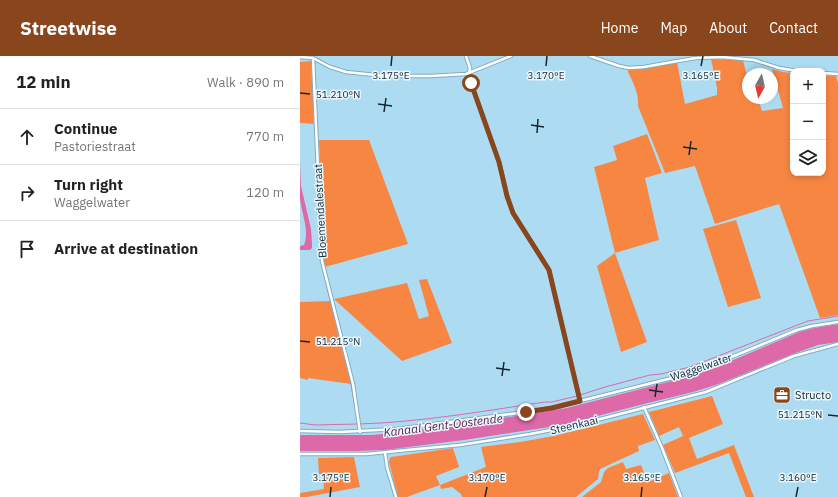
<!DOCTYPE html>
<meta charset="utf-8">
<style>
:root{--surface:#fff;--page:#f2f2f2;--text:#222;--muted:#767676;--line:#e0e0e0;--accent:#89451b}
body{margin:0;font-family:"IBM Plex Sans",sans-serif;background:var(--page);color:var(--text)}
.controls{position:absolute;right:12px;top:12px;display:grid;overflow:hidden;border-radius:8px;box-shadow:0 2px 6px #0003}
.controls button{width:36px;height:36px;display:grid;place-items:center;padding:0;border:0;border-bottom:1px solid var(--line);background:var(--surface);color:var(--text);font:20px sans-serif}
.compass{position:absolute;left:442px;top:12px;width:36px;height:36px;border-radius:50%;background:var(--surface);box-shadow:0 2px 6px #0003;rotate:188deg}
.stop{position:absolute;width:12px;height:12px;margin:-9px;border:3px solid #89451b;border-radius:50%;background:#fff}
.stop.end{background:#89451b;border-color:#fff;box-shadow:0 1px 4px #0008}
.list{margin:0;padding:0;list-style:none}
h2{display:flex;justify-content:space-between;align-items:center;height:52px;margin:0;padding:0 16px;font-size:17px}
h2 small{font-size:13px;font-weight:400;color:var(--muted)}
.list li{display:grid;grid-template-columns:26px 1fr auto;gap:12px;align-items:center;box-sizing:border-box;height:56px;padding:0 16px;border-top:1px solid var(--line)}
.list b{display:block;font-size:15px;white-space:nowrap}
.list p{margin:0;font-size:13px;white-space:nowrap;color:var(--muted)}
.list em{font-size:13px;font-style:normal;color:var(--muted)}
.icon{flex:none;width:22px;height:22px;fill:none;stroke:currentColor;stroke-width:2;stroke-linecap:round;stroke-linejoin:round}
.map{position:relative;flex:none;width:538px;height:441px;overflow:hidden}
header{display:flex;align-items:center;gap:24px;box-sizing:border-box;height:56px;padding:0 20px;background:var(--accent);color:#fff}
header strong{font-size:19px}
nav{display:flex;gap:22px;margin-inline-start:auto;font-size:14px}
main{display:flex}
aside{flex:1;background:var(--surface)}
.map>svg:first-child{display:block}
.green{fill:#f88643}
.water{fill:#de69a8}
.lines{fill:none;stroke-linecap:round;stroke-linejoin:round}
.stream{stroke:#de69a8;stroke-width:1}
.minor-casing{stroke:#80adc2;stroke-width:4.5}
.minor{stroke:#fff;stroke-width:2.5}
.route{stroke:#89451b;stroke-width:5}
.ticks{fill:none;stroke:#15272f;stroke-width:1.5}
.labels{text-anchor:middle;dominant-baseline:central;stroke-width:3;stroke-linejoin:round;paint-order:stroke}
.street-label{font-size:11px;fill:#15272f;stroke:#e9f7fe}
.poi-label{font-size:11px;fill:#15272f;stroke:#e9f7fe;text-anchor:start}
.water-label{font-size:12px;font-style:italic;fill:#611842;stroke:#e9f7fe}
.ticks-label{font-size:10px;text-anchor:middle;fill:#15272f;stroke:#e9f7fe;stroke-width:3;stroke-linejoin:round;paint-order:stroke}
</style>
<header>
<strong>Streetwise</strong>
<nav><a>Home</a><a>Map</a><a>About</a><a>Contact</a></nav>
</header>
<main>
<aside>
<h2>12 min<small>Walk · 890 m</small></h2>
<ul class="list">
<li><svg class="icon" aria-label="ahead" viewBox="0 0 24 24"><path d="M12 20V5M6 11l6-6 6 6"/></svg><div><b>Continue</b><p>Pastoriestraat</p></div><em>770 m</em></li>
<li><svg class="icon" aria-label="right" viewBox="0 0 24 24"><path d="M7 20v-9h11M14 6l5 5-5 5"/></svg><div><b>Turn right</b><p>Waggelwater</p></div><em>120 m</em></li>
<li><svg class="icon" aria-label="arrive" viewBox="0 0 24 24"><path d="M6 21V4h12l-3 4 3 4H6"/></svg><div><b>Arrive at destination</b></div></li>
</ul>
</aside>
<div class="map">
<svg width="538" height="441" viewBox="0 0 538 441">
<rect width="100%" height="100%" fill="#addcf2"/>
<g class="green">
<path d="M411,3L443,4L448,25V42H458L462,55L483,52L472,13L483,16L493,17V117H523V20H536L538,27V259L520,262L479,148L415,168L395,110L365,117L338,50C339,38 333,26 328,16V14L343,13L377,6L385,48L417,39V32Z"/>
<path d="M11,5L14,68L0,67V6Z"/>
<path d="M347,78L362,117L345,122L359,184L315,197L347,286L321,296L297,210L315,197L294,111L317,104L313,90Z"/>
<path d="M19,84H69L108,188L25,211L24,208Z"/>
<path d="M436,164L461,242L428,251L403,173Z"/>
<path d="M127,223L152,287L102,305L34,243L107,227L119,263L129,260L119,224Z"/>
<path d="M30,245L51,328L8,322V324L0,322V246Z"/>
<path d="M412,340L423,368L389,382L397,403L434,389L454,441H446L429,397L375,417L363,389L383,380L379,371L359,380L349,356Z"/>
<path d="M343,358L355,384L338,390L339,395L300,413L299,416L298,423L276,441H162L161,438L152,431L141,433L140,429L107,441H98L89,406L90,402L91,401L153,392L159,411L136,420L140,429L186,411L181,391L220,386L254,380Z"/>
<path d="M54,401L60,431L7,441H0V437L24,433L23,418H19L18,402Z"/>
<path d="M323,406L326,413L341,409L348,426L369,417L378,441H282L301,426L304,416L308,412Z"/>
</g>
<g class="water">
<path d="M0,107L1,130L11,173L12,188V192L10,194H0V190L4,189C10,175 1,156 0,142C0,130 0,119 0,107Z"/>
<path d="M538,268V286L518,289L493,298L416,329L393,336L344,348L263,369L164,384L85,394L58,395H0V379H72L82,378L164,368L267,352L383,322L412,313L499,276L514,272Z"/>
</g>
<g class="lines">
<g class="stream">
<path d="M24,218C33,261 48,303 54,346"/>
<path d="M54,328L59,361"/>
<path d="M280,339L305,331L350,319L361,318L390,311L495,270L508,265L538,260"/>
<path d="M0,367L15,369L57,368"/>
<path d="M60,368C122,366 184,355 245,346H252L277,340"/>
</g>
<defs>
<g id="minor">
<path d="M166,0L170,12L169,19L171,27L199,106L207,140L213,157L249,214L280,345"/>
<path d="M290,0L319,10L329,12L344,11L372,6L396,2L422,1L454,4L479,12L498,15"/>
<path d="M0,1L13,2L30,11L46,16L85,20H131L166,18L211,0"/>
<path d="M13,2L22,205L53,328L60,376"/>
<path d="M523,17L538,18"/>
<path d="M344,351L362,392L381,441"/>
<path d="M0,375L40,376L97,373L226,356L252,352L376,321L400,314L497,274L512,270L538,266"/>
<path d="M85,396L87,411L96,441"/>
<path d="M0,398H67L107,394L160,389L230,378L273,370L406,336L494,300L538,288"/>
</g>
</defs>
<use href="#minor" class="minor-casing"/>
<use href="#minor" class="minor"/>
</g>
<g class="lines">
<path class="route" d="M171,27L199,106L207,140L213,157L249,214L280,345L252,352L226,356"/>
</g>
<path class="ticks" d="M91,10L92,0M246,10L247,0M401,10L403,0M0,37L10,38M78,48L92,50M84,56L86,42M231,69L244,71M237,77L238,63M383,91L397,93M389,99L391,85M0,285L10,286M196,312L210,314M202,320L204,306M349,334L363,336M355,341L357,328M528,359L538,360M30,441L31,431M185,441L187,431M341,441L342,431M496,441L498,431"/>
<defs>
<symbol id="office-square" viewBox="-11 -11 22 22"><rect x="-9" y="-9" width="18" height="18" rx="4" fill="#89451b" stroke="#e9f7fe"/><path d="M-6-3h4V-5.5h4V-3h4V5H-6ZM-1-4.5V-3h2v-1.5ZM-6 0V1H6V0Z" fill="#fff"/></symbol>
</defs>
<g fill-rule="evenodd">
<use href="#office-square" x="472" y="329" width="20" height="20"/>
</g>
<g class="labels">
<g class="street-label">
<text transform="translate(20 155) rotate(-93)">Bloemendalestraat</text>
<text transform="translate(401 311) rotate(-19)">Waggelwater</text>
<text transform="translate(274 369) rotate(-13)">Steenkaai</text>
</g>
<g class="poi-label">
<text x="495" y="339">Structo</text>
</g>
<g class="water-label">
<text transform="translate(143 369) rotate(-7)">Kanaal Gent-Oostende</text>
</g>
</g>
<g class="ticks-label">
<text x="91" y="23">3.175°E</text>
<text x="246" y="23">3.170°E</text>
<text x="401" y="23">3.165°E</text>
<text x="38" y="42">51.210°N</text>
<text x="38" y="289">51.215°N</text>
<text x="500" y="362">51.215°N</text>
<text x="31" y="425">3.175°E</text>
<text x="187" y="425">3.170°E</text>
<text x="342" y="425">3.165°E</text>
<text x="498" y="425">3.160°E</text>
</g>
</svg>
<div class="controls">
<button>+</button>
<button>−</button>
<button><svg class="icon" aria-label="layers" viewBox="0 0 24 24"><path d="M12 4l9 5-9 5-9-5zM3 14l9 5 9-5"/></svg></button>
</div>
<svg class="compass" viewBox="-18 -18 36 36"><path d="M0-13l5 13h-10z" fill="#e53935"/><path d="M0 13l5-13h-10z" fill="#767676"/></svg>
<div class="stop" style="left:171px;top:27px"></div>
<div class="stop end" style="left:226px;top:356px"></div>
</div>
</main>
